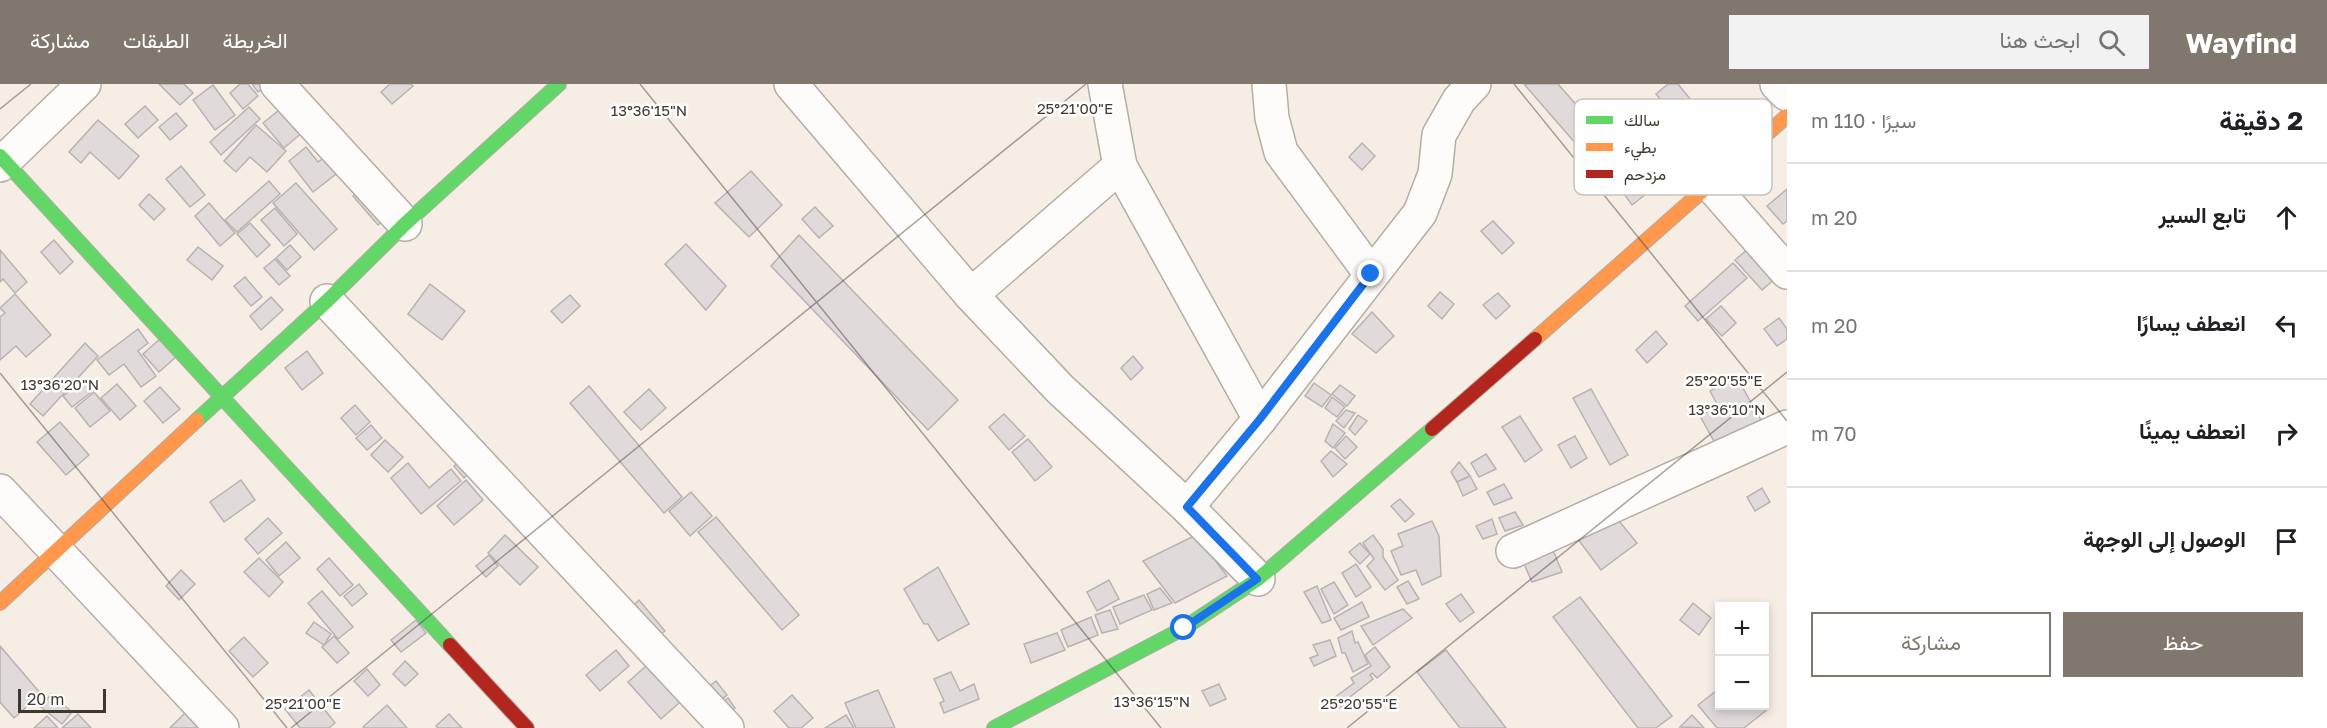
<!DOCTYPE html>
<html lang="ar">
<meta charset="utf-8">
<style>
:root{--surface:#fff;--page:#f2f2f2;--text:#202124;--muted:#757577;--line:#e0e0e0;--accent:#80786f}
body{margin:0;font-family:"Golos Text",Vazirmatn,sans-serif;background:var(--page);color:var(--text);direction:rtl}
.controls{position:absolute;right:18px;bottom:18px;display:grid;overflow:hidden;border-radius:0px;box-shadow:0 3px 9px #0003}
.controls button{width:54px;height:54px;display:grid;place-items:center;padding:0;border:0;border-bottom:2px solid var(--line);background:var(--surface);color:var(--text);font:30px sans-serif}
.scale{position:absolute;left:18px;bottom:15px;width:88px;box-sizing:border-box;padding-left:6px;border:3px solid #403930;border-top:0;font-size:16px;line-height:21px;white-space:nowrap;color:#403930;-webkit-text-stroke:4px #fefefe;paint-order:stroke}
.stop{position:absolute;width:18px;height:18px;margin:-14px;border:4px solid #1a73e8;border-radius:50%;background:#fff}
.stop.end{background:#1a73e8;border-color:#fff;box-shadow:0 2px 6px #0008}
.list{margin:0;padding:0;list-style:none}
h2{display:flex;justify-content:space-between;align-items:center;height:78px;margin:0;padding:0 24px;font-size:26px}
h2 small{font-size:20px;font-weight:400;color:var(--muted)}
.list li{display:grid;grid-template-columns:39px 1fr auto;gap:18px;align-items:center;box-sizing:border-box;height:108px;padding:0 24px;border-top:2px solid var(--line)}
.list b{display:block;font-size:22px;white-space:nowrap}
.list em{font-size:20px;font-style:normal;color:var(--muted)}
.actions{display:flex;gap:12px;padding:18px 24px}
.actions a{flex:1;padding:14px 0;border:2px solid var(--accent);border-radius:0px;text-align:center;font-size:21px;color:var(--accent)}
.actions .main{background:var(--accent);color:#fff}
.icon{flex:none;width:33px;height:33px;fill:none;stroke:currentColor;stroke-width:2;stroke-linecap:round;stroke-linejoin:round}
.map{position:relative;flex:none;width:1787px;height:644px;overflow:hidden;direction:ltr}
header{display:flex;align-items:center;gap:36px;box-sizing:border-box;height:84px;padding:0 30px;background:var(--accent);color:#fff}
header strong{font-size:28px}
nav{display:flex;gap:33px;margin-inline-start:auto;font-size:21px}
.search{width:420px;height:54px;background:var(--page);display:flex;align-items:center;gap:15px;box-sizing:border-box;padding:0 21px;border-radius:0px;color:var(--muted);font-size:22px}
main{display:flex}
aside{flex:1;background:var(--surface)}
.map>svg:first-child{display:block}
.building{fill:#e0dadb;stroke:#b8b3b2;stroke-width:1.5}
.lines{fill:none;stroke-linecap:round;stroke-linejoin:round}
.street-casing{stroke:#b3ada5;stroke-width:36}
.fast-casing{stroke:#b3ada5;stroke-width:16}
.slow-casing{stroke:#b3ada5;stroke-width:16}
.jam-casing{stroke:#b3ada5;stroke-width:16}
.street{stroke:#fefcfb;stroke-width:33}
.fast{stroke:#63d668;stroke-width:14}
.slow{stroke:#ff974d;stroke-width:14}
.jam{stroke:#b3261e;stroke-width:14}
.route{stroke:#1a73e8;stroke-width:8}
.ticks{fill:none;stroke:#403930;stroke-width:1.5;stroke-opacity:0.45}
.key{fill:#fefefe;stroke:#c5c3c0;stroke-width:1.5}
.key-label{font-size:16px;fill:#403930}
.ticks-label{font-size:15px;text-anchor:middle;fill:#403930;stroke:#fefefe;stroke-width:5;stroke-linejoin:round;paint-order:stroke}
</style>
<header>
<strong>Wayfind</strong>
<div class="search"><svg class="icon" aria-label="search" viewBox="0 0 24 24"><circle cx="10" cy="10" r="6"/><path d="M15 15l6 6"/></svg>ابحث هنا</div>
<nav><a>الخريطة</a><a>الطبقات</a><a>مشاركة</a></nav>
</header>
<main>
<aside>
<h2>2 دقيقة<small>سيرًا · 110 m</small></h2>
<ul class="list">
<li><svg class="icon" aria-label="ahead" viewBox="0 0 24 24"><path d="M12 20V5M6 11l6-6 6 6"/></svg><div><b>تابع السير</b></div><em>20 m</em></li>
<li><svg class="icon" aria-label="left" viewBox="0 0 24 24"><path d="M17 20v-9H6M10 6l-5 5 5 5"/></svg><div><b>انعطف يسارًا</b></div><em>20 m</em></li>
<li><svg class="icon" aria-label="right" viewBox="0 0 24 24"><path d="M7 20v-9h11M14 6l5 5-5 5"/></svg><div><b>انعطف يمينًا</b></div><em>70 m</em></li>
<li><svg class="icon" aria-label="arrive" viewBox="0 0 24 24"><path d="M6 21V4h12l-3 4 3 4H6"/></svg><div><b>الوصول إلى الوجهة</b></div></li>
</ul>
<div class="actions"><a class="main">حفظ</a><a>مشاركة</a></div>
</aside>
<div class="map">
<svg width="1787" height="644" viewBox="0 0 1787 644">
<rect width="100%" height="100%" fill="#f6eee5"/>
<g class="building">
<path d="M159,0H184L193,9L180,21Z"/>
<path d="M240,0H248L258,12L243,25L230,9Z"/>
<path d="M252,0H269L258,8Z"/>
<path d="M390,0H411L413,2L392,20L381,8Z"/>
<path d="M1524,0H1558L1636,89L1616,106Z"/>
<path d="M1668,0H1678L1699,26L1682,41L1656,10Z"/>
<path d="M213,1L235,31L215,46L193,16Z"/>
<path d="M145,22L158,36L138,54L125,40Z"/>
<path d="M249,23L260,35L221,71L210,58Z"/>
<path d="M283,23L303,48L284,64L263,39Z"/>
<path d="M176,29L187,42L170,56L159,43Z"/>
<path d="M98,36L139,72L119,95L90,68L81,79L69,68Z"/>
<path d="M256,41L286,67L267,88L250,73L236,88L224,77Z"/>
<path d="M1362,59L1375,72L1362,86L1349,73Z"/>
<path d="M306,63L318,78L337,64L349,80L313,108L289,77Z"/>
<path d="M181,82L205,111L190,123L166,95Z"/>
<path d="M751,87L782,121L749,153L715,119Z"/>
<path d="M1643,88L1655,103L1632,121L1621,106Z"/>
<path d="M269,97L280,110L237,148L225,136Z"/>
<path d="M369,98L394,127L378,141L353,112Z"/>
<path d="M296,99L337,145L314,166L273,119Z"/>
<path d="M1787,105V137L1783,140L1767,122Z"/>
<path d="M149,110L165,125L154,136L139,121Z"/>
<path d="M209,119L235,149L220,162L195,132Z"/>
<path d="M815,123L833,142L819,154L802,135Z"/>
<path d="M275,124L297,150L284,162L261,136Z"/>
<path d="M1493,137L1514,159L1502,170L1481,147Z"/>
<path d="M250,139L270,161L257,173L237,150Z"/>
<path d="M799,151L958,316L928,346L771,182Z"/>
<path d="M54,156L73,178L60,190L41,168Z"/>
<path d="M686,160L726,202L706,226L665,180Z"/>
<path d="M290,161L301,173L287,186L276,174Z"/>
<path d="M198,163L223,182L212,196L187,176Z"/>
<path d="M1748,165L1776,194L1762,206L1735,176Z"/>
<path d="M0,166L27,198L15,209L3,195L0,198Z"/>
<path d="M275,175L290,192L279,201L264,184Z"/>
<path d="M1733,179L1747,194L1698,237L1685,222Z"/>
<path d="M245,193L262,213L251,222L234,202Z"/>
<path d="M430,200L465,227L442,256L408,230Z"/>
<path d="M1440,208L1454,220L1442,235L1428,222Z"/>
<path d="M1498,209L1510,222L1496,235L1483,221Z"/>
<path d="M15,210L51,251L26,273L16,262L0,276V233L5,229L0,224Z"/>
<path d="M570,211L580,222L562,239L551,227Z"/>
<path d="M271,213L283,226L261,246L250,232Z"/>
<path d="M1721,222L1736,239L1722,252L1706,235Z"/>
<path d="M1372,228L1394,252L1376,269L1352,250Z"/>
<path d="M1779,234L1787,245V255L1777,262L1764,245Z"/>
<path d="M138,245L148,259L138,267L156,292L141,303L124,280L109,291L97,276Z"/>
<path d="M170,246L186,264L159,288L143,270Z"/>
<path d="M1656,247L1667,260L1647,279L1636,266Z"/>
<path d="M85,259L98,272L43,332L30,320Z"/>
<path d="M307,267L323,289L302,306L285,284Z"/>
<path d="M1133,272L1143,284L1131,296L1121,284Z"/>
<path d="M1736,292L1761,336L1716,361L1700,332L1718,322L1710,307Z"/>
<path d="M85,295L94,306L72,323L63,312Z"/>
<path d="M1314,299L1331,311L1322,323L1305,312Z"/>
<path d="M117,300L136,322L120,336L101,314Z"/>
<path d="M1340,301L1355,312L1347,322L1332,310Z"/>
<path d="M589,302L682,413L664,429L570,319Z"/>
<path d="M160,303L180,325L163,339L144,317Z"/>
<path d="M649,305L666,324L641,346L624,328Z"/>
<path d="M1591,305L1628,371L1610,381L1573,314Z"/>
<path d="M94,308L110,327L90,343L75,324Z"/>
<path d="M1332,313L1345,323L1337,333L1325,324Z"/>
<path d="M355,321L370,338L356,351L341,334Z"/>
<path d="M1346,326L1355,329L1344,344L1336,337Z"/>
<path d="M1004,330L1025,352L1009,366L989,343Z"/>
<path d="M1358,331L1367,337L1355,351L1349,345Z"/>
<path d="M1520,332L1542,366L1525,378L1502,343Z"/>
<path d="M60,338L89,371L66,391L37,358Z"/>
<path d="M1333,340L1345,349L1333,364L1325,357Z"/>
<path d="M371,341L382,354L367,366L356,354Z"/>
<path d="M1346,352L1357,363L1345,375L1335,364Z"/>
<path d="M1575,352L1587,374L1571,384L1558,361Z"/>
<path d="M1028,355L1052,383L1035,397L1012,368Z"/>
<path d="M385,356L403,373L388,388L371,371Z"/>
<path d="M1331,367L1347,380L1333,393L1321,377Z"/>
<path d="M468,370L478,381L464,394L454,382Z"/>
<path d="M1486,370L1496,385L1479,393L1471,379Z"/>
<path d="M1459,378L1470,392L1457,398L1451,388Z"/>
<path d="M408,379L429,404L451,385L461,397L421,430L391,394Z"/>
<path d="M1470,392L1477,405L1463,412L1457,398Z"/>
<path d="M241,396L255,416L224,438L210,418Z"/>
<path d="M466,396L483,416L454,441L437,422Z"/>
<path d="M1504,400L1512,414L1494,421L1487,408Z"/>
<path d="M1762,404L1770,418L1755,427L1747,413Z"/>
<path d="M691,408L712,432L690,452L669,427Z"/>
<path d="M1400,415L1414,430L1405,438L1391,422Z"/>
<path d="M1611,427L1637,459L1601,486L1577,454Z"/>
<path d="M1515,428L1523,441L1505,447L1499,434Z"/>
<path d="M716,433L799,531L782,546L698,448Z"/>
<path d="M268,434L282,449L258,470L245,455Z"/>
<path d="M1492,435L1497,450L1483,455L1476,442Z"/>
<path d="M1432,437L1439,452L1441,492L1422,501L1416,486L1401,491L1391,467L1403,462L1398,450Z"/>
<path d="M505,451L538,483L520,501L488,469Z"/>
<path d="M1196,451L1227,492L1175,519L1143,477Z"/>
<path d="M1373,451L1383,465V473L1398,496L1385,506L1367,482L1374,475L1363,459Z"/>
<path d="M286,458L300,474L279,492L266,476Z"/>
<path d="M1360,459L1370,470L1360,480L1349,468Z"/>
<path d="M1551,461L1562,488L1532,498L1521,473Z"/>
<path d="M489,471L498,482L486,493L476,482Z"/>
<path d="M259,474L283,498L269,513L244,488Z"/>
<path d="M329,474L353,501L340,512L317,485Z"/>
<path d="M1356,480L1371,503L1356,513L1342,489Z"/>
<path d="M938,483L969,540L938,557L928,540H924L904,505Z"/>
<path d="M181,486L195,500L179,516L166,502Z"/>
<path d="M1109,496L1119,515L1097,527L1087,508Z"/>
<path d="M1408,497L1419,515L1407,520L1397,503Z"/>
<path d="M1334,498L1348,521L1334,530L1321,505Z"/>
<path d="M359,500L367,510L352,522L344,512Z"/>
<path d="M1317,502L1331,536L1322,539L1304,508Z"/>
<path d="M1160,504L1172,519L1154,526L1147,510Z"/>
<path d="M322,507L353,543L338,555L308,519Z"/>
<path d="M1461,510L1474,528L1460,538L1446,520Z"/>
<path d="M1144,511L1152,526L1120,540L1113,523Z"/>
<path d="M1580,513L1672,632L1656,644H1638L1553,533Z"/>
<path d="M639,516L665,547L651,559L625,529Z"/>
<path d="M1362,518L1369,533L1341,546L1334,534Z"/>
<path d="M1693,519L1711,534L1699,551L1680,536Z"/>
<path d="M1403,525L1412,534L1373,561L1361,542Z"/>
<path d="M1110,526L1118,545L1102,549L1095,531Z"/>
<path d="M1091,533L1098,551L1068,563L1061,546Z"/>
<path d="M416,536L426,549L401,568L391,556Z"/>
<path d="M314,538L331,550L324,561L306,549Z"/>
<path d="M1352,547L1355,559L1358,558L1368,580L1353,588L1345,569H1342L1338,554Z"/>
<path d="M1057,549L1065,566L1031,579L1024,560Z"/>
<path d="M334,552L349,569L337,579L322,563Z"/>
<path d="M244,553L268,579L253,593L229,567Z"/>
<path d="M1330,556L1336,572L1314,582L1310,574L1318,571L1313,561Z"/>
<path d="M0,562L41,610L14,634L0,618Z"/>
<path d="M1375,563L1390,583L1377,594L1372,589L1370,591L1373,595L1350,613L1351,616L1339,624L1331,616L1354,599L1351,594L1371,582L1365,571Z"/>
<path d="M616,566L629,582L600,607L586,591Z"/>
<path d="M1446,566L1506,644H1460L1417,588Z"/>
<path d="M663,567L696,604L661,635L628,598Z"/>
<path d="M405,577L418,590L405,602L393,590Z"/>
<path d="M367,585L380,601L368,612L354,597Z"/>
<path d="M951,588L960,607L974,600L979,615L944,629L940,619L944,617L934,595Z"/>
<path d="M716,597L727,611L714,621L703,607Z"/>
<path d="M1219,600L1226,615L1210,622L1202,607Z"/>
<path d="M1720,604V622L1764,620L1768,625L1744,644H1717L1698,621Z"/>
<path d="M309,606L335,639L329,644H300L285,625Z"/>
<path d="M878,606L895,644H856L845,619Z"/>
<path d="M51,610L72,628L62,640L41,623Z"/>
<path d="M792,611L813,634L801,644H789L774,627Z"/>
<path d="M728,614L735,624L720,635L712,625Z"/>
<path d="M387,621L407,644H364L363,643Z"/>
<path d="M185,629L198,641L195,644H170Z"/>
<path d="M78,630L91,644H62Z"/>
<path d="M449,630L462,644H438L436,642Z"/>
<path d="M846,631L854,644H825Z"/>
<path d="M1692,631L1704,644L1680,643Z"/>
<path d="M47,632L58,644H34Z"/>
</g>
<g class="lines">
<defs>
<g id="street">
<path d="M277,0L405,140"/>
<path d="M791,0L971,211L1060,305L1187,423L1258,495"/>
<path d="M1105,0L1120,82L1260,335"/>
<path d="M1269,0L1272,34L1281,68L1371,190"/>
<path d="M1777,0L1787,10"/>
<path d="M0,81L84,0"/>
<path d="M1710,100L1787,188"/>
<path d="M971,211L1120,82"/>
<path d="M327,217L727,644"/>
<path d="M0,407L222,644"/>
<path d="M1187,423L1260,335L1420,129L1435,90L1439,51L1459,16L1474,0"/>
<path d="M1513,467L1787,343"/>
</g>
<g id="fast">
<path d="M0,72L450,561"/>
<path d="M197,336L327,217L405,140L559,0"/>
<path d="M994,644L1184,544L1258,495L1432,345"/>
</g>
<g id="slow">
<path d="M1535,255L1787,32"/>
<path d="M0,519L197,336"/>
</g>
<g id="jam">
<path d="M1432,345L1535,255"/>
<path d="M450,561L527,644"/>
</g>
</defs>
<use href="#street" class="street-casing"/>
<use href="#fast" class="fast-casing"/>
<use href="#slow" class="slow-casing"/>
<use href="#jam" class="jam-casing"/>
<use href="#street" class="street"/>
<use href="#fast" class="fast"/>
<use href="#slow" class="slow"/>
<use href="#jam" class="jam"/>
</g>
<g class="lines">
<path class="route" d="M1184,544L1257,495L1187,423L1260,335L1371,190"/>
</g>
<path class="ticks" d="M640,0L1161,644M1514,0L1787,337M0,25L31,0M0,289L287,644M291,644L1086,0M1347,644L1787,288"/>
<rect x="1574" y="15" width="198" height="96" rx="9" class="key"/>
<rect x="1586" y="32" width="27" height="8" fill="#63d668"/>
<rect x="1586" y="59" width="27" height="8" fill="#ff974d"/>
<rect x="1586" y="86" width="27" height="8" fill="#b3261e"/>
<g class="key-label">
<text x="1624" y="42">سالك</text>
<text x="1624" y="69">بطيء</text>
<text x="1624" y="96">مزدحم</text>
</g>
<g class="ticks-label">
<text x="1075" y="30">25°21'00"E</text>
<text x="649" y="32">13°36'15"N</text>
<text x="1724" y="302">25°20'55"E</text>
<text x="60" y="306">13°36'20"N</text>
<text x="1727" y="331">13°36'10"N</text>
<text x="1152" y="623">13°36'15"N</text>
<text x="303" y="625">25°21'00"E</text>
<text x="1359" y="625">25°20'55"E</text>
</g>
</svg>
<div class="controls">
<button>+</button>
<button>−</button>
</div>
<div class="scale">20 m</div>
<div class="stop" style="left:1184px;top:544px"></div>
<div class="stop end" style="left:1371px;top:190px"></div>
</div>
</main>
